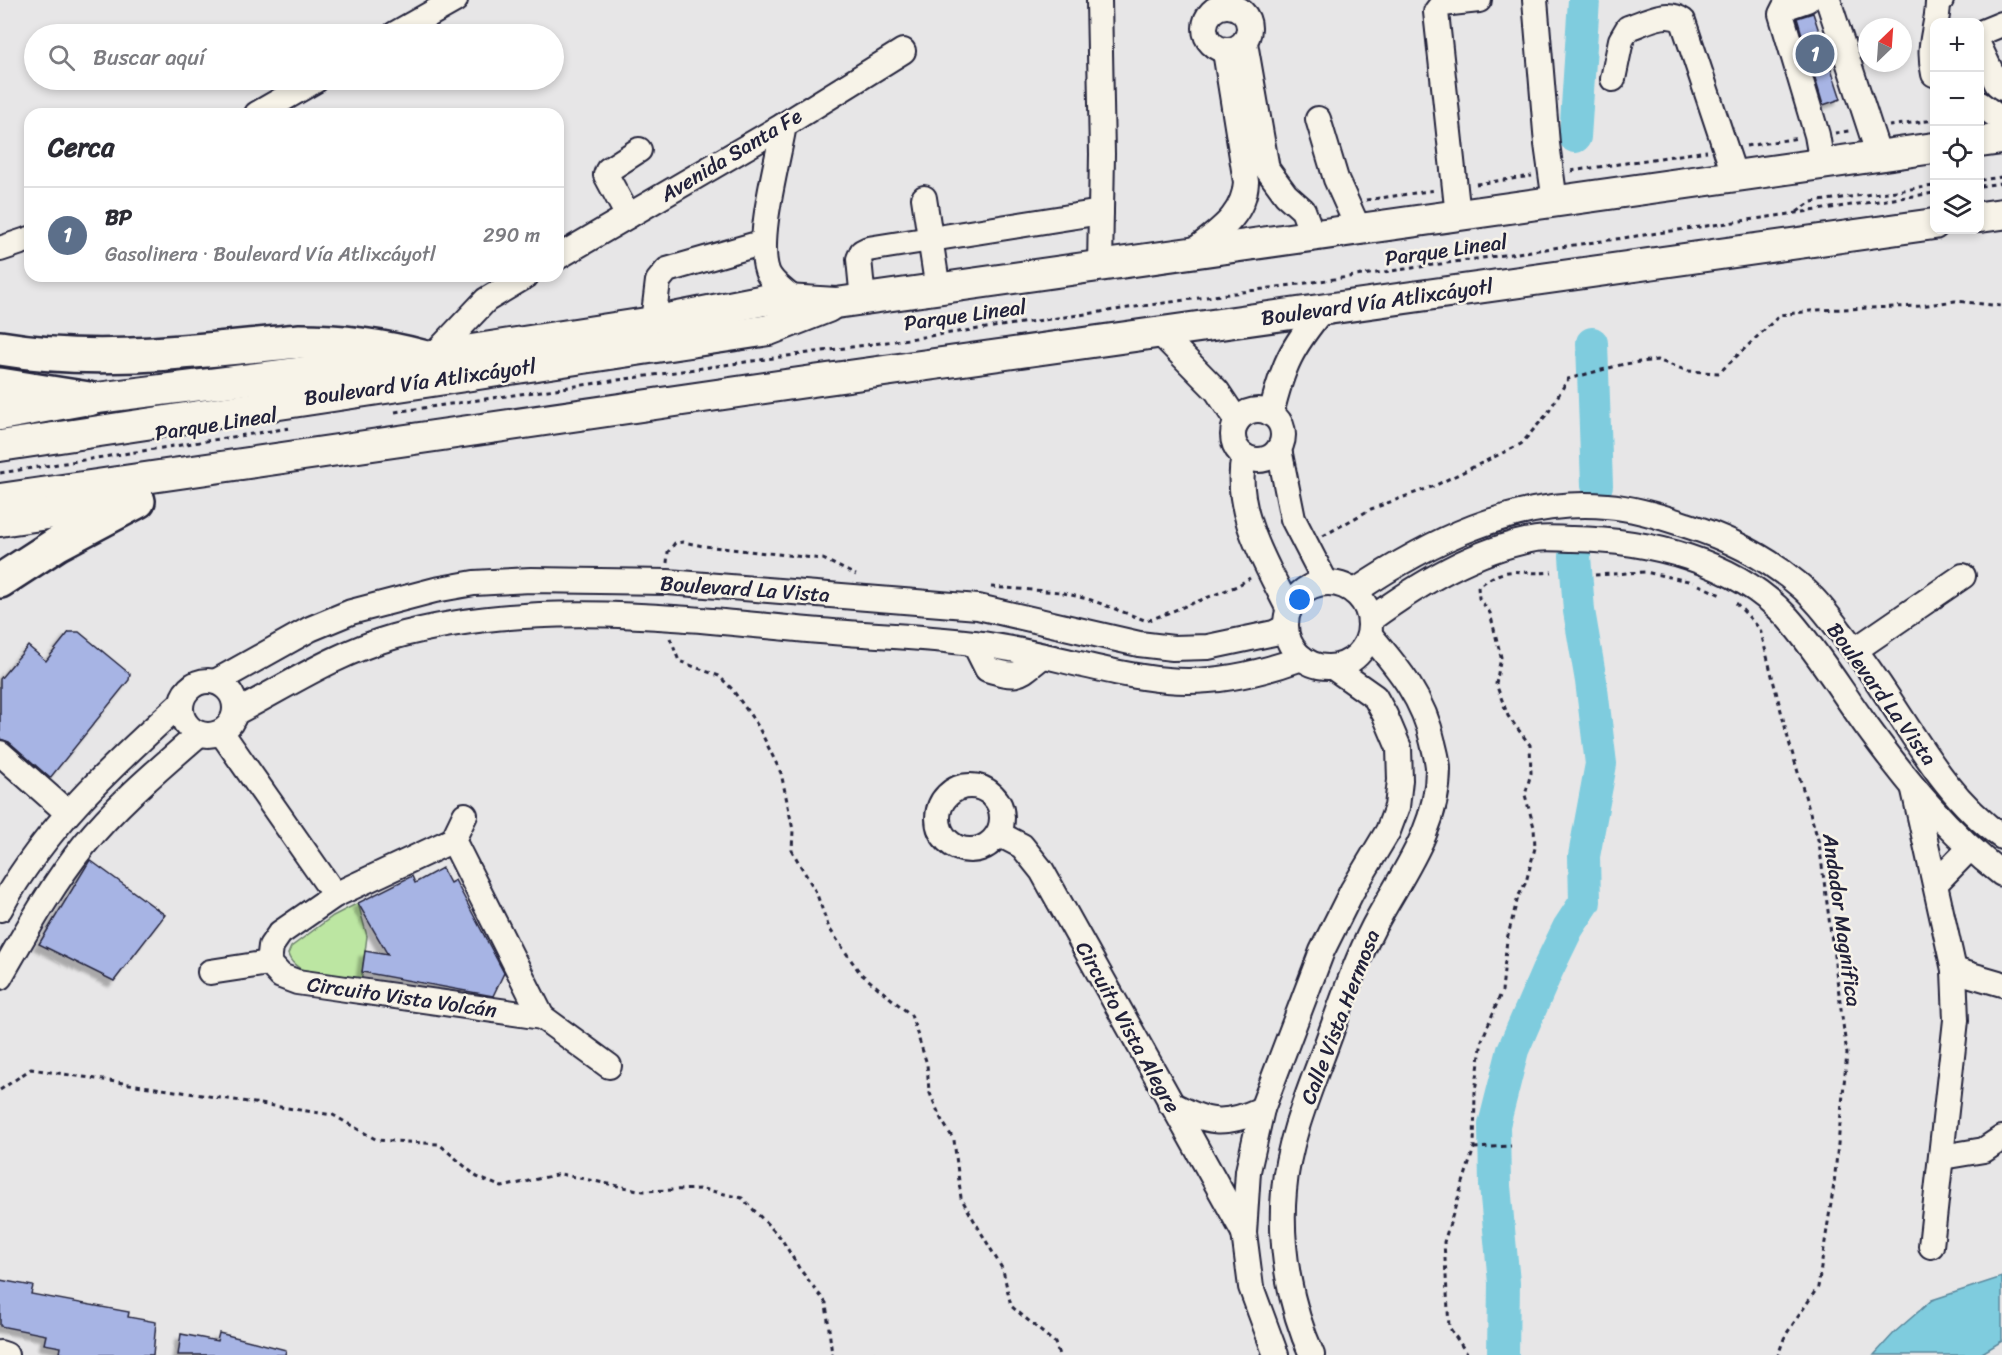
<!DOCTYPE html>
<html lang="es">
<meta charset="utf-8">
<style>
:root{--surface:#fff;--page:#f7f7f7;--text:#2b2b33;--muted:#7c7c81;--line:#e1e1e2;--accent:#d93025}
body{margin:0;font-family:Sriracha,sans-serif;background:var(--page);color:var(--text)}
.controls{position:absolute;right:18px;top:18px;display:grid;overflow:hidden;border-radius:12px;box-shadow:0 3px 9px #0003}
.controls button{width:54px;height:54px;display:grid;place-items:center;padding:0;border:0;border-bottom:2px solid var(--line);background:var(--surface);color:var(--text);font:30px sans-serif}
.compass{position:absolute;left:1858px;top:18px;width:54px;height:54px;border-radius:50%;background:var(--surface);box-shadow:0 3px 9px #0003;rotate:25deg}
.you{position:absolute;left:1300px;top:600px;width:21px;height:21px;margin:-15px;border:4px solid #fff;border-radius:50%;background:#1a73e8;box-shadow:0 0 0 9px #1a73e833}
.badge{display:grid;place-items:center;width:39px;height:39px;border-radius:50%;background:var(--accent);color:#fff;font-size:20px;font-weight:700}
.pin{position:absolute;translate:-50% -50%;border:3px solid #fff;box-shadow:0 2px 6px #0006}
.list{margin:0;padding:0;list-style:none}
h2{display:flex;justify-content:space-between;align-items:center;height:78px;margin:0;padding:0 24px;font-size:26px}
h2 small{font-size:20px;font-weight:400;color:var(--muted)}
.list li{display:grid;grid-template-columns:39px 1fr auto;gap:18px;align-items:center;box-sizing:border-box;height:96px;padding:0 24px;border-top:2px solid var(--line)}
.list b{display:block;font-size:22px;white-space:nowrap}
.list p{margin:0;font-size:20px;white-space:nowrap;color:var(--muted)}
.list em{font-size:20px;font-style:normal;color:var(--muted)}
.icon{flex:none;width:33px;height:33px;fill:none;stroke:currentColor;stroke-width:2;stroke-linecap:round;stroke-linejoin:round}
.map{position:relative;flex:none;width:2002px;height:1355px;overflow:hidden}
.search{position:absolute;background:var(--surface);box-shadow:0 3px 9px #0003;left:24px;top:24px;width:540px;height:66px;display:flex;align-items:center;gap:15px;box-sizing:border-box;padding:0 21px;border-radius:33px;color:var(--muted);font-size:22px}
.panel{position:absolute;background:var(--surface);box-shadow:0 3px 9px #0003;left:24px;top:108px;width:540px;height:174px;border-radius:18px}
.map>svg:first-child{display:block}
.green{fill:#bce6a2;stroke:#6f846e;stroke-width:1.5}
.water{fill:#7fccde;stroke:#5a889d;stroke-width:1.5}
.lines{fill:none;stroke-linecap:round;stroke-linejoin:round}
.river{stroke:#7fccde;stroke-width:32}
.building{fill:#a7b4e4;stroke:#22223b;stroke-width:1.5;filter:url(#shadow)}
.minor-casing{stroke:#22223b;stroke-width:28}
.major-casing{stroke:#22223b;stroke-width:34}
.highway-casing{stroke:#22223b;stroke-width:38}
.path{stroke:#22223b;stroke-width:3;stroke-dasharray:4.5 4.5;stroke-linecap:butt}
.minor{stroke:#f7f3e8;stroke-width:24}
.major{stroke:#f7f3e8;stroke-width:30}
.highway{stroke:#f7f3e8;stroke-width:33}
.labels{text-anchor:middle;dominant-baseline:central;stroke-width:5;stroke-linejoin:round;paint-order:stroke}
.street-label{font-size:21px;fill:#22223b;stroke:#f7f3e8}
</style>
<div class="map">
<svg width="2002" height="1355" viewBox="0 0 2002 1355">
<defs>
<filter id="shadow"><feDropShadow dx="-5.5" dy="5.5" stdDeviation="1.5" flood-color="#0004"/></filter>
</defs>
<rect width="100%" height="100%" fill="#e7e6e7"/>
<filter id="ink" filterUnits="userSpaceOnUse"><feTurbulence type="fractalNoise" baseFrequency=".0167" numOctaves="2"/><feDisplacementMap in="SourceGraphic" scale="12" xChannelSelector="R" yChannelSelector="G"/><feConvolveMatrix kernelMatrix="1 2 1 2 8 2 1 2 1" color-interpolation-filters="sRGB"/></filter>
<g filter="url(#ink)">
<path class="green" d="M358,903L367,936L361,983C339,978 295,978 288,954L291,947L333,916Z"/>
<path class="water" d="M2002,1277V1341L1979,1355H1874L1895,1332L1932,1300Z"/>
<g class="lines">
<g class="river">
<path d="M1575,137L1584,0"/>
<path d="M1592,343L1597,485"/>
<path d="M1503,1355L1504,1283L1495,1186L1494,1125L1513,1050L1548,969L1568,928L1585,902L1584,856L1601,764L1591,681L1579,611L1575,556"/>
</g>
</g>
<g class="building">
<path d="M1813,13L1841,99L1823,105L1797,18Z"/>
<path d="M69,632H79L130,674L129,680L50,778L9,742L0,739V679L28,646L46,661Z"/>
<path d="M90,860L165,915L114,981L39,944Z"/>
<path d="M442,868L450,883L455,880L504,973L493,996L362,972L365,951L388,955L358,903L412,876L415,883Z"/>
<path d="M0,1280L33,1286L31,1294L129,1312L128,1317L156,1322L153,1355H71L60,1353L61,1347L44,1344L46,1335L0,1326Z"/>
<path d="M219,1333L286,1350L285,1355H178L181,1334L217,1341Z"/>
</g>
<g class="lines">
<defs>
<g id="minor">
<path d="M1099,0L1102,154L1100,267"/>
<path d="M1535,0L1547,144L1555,202"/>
<path d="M1807,0L1784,8L1781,14L1817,135L1822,164"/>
<path d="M1828,0L1879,156"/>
<circle cx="1227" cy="28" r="22"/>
<path d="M1980,33L2002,24"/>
<path d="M395,34L455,0"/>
<path d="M1245,43L1267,169L1286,195L1303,210L1313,237"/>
<path d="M1980,48L1997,84L2002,88"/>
<path d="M1934,74C1927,43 1937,32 1938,3L1941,0"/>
<path d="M1613,79L1621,40L1628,28C1646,22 1666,9 1683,21L1735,177"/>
<path d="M1980,104L2002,120"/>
<path d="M257,114L316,80"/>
<path d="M1318,119L1336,179L1359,230"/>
<path d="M784,125C778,161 756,238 767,271C771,283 787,293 796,301"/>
<path d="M924,198L938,290"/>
<path d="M628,216L606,175L608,170L639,150"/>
<path d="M1458,216L1436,12L1442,4L1479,0"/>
<path d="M0,249L30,239"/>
<path d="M1190,254C1215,233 1244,218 1246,182L1225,51"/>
<path d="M558,257L784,125L903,51"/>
<path d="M863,300L859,259L862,252L868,249L1101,212"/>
<path d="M653,322L658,281L667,270L764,242"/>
<path d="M1159,332L1217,391L1237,421"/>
<path d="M433,356L486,300L526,276"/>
<circle cx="1258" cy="435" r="25"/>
<path d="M1271,414C1283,365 1291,348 1323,309"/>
<path d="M1279,449L1293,519L1326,583"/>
<path d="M1244,456C1232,510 1266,563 1289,610"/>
<circle cx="1328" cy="625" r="42"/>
<path d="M1354,592C1428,542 1515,498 1607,506C1634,508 1660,516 1686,525C1725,537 1766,557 1798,584C1819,601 1837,628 1854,649C1903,711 1936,791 2002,837"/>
<path d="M1371,619C1419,584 1476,549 1536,539C1548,537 1561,539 1572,539C1647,540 1735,560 1788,618C1817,651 1840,689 1865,724C1905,779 1948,833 2002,874"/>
<path d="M974,643L987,669C1020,679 1017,676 1043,656"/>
<path d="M1855,650L1963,576"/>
<circle cx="208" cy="708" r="27"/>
<path d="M217,681L310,629L351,612L435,590L474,583L531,580L668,582L978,607L1139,644L1173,648L1208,647L1274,633L1286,627"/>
<path d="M235,713C287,686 336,653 393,637C528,599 671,617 808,630C863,635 918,636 973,643C1038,650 1102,674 1167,680C1212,684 1259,674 1302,658"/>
<path d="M221,732L335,895"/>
<path d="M0,753L68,813"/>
<circle cx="970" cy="818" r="32"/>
<path d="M1914,790L1954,970L1956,1020L1931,1246"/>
<path d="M465,815L453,840L335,895L280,933L271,946L269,963L281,976L297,982L542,1017"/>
<path d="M999,834L1022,846L1042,871L1244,1233"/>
<path d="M453,840L542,1017L609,1066"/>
<path d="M1936,883L1969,849"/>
<path d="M0,909C44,828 113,765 180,704"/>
<path d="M1954,970L2002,984"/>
<path d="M210,972L269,963"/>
<path d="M0,977C26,932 51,886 84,845C117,804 159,769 199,734"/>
<path d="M1170,1103C1207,1123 1223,1127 1262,1109"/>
<path d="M1942,1157L1984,1150L2002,1138"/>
<path d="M0,1353L6,1355"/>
<path d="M1276,1355L1251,1287L1244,1233L1248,1171L1262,1109L1322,951L1352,891L1388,831L1397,807L1400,780L1399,748L1385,715L1375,697L1334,668"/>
<path d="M1312,1355C1290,1307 1279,1245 1284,1191C1288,1138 1312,1085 1330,1035C1343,999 1356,961 1374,926C1401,875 1438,830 1438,769C1438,761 1435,751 1433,743C1424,699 1399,669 1370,635"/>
</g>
<g id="major">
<path d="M1980,142L2002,139"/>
<path d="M1980,217L2002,214"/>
<path d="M0,415L89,399L433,356L653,322L770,299L836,303L1934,148"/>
<path d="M0,446L769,330L828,307"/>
<path d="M0,499L820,380L1934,224"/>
<path d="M0,521L129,502"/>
</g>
<g id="highway">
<path d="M0,348C101,365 199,350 300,341C342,341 381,346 422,357"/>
<path d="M0,385L89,399"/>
<path d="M0,581L57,544L138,501"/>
</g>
</defs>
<use href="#minor" class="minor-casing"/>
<use href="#major" class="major-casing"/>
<use href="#highway" class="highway-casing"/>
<g class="path">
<path d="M1889,126L1934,120"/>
<path d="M1835,133L1849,131"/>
<path d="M1746,146L1799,138"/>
<path d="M1571,171L1707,151"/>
<path d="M1980,180L2002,177"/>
<path d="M1476,184L1532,176"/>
<path d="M1980,186L2002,183"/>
<path d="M1366,200L1436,190"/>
<path d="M1797,212L1811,202L1934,186"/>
<path d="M395,412C908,338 1422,268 1934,193"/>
<path d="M0,473L290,428"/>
<path d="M1323,536L1371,509L1434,486L1521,444L1548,413L1568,379L1624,364L1657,360L1688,371L1719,373L1780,315L1818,310L1920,306L1955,301L2002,306"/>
<path d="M667,563L668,552L675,543L683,542L703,546L823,559L856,575"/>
<path d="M1595,575L1645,572L1693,582"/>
<path d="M1699,585L1723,596"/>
<path d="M991,587L1060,592L1091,600L1147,621L1237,586L1250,578"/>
<path d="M1736,603L1760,629L1789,742L1819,843L1847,1054L1834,1184L1818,1287L1785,1336L1778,1355"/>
<path d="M670,638L679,661L719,676L732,689L758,726L781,773L793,830L792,851L816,892L829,928L860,973L911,1015L927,1064L929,1091L941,1119L954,1140L961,1198L1003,1270L1011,1306L1055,1343L1059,1355"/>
<path d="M0,1090L31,1069L333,1115L377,1140L439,1144L477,1177L502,1187L560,1174L643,1191L703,1189L742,1198L781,1238L799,1268L826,1303L832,1355"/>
<path d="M1474,1148L1511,1146"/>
<path d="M871,1355L875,1353"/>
<path d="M1468,1355L1449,1327L1444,1242L1474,1148L1475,1092L1482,1040L1502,991L1507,939L1518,897L1526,882L1535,848L1534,827L1525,795L1531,773L1530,745L1508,716L1496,684L1501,657L1490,613L1479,598L1478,587C1510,562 1517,576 1552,572"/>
</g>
<use href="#minor" class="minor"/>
<use href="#major" class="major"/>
<use href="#highway" class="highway"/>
</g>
</g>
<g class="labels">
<g class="street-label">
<text transform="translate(731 155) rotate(-31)">Avenida Santa Fe</text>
<text transform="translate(1446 250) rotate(-8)">Parque Lineal</text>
<text transform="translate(1377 302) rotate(-8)">Boulevard Vía Atlixcáyotl</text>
<text transform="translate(965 315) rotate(-8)">Parque Lineal</text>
<text transform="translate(420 382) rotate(-8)">Boulevard Vía Atlixcáyotl</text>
<text transform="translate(216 424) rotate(-9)">Parque Lineal</text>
<text transform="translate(745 589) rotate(4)">Boulevard La Vista</text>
<text transform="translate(1882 694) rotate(54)">Boulevard La Vista</text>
<text transform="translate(1842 920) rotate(82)">Andador Magnífica</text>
<text transform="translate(402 997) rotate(8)">Circuito Vista Volcán</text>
<text transform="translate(1340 1017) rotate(-69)">Calle Vista Hermosa</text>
<text transform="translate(1128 1027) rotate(61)">Circuito Vista Alegre</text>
</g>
</g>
</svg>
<div class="controls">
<button>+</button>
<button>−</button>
<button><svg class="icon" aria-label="locate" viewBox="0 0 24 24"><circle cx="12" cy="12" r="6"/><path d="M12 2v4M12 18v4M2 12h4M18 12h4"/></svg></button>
<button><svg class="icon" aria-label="layers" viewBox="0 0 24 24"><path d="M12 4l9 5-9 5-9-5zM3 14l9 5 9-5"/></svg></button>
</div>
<svg class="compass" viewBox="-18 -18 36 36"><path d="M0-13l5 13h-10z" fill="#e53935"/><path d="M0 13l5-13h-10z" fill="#7c7c81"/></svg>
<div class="you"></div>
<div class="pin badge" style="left:1815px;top:54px;background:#5c6f8a">1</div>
<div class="search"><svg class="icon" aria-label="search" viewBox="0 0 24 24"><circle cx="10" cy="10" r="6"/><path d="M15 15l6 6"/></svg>Buscar aquí</div>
<section class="panel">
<h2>Cerca<small></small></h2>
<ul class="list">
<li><span class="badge" style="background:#5c6f8a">1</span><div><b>BP</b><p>Gasolinera · Boulevard Vía Atlixcáyotl</p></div><em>290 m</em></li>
</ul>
</section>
</div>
